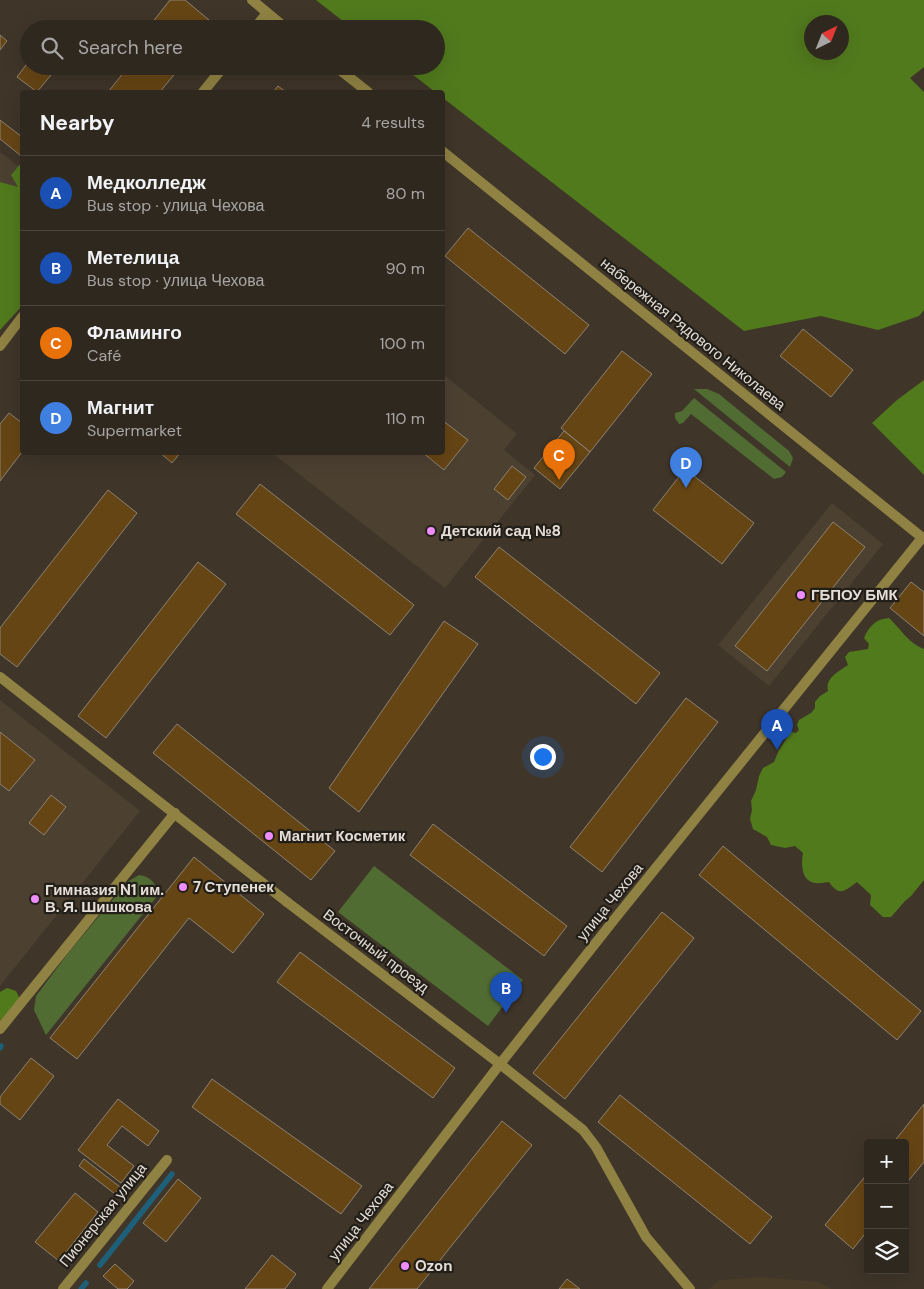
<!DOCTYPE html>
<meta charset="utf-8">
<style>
:root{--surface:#2f281f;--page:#3b342c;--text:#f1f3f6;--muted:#a7a6a4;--line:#4a443d;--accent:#8abfa5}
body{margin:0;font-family:"DM Sans",sans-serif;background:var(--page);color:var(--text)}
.controls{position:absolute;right:15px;bottom:15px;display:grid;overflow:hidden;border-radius:5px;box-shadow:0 5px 20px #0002}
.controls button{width:45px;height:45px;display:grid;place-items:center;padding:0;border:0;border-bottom:1px solid var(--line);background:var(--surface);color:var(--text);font:25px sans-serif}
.compass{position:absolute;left:804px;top:15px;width:45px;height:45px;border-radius:50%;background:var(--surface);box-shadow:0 5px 20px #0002;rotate:43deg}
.you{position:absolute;left:542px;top:756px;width:18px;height:18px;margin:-12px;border:4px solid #fff;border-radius:50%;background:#1a73e8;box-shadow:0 0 0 8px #1a73e833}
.badge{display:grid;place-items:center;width:32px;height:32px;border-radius:50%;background:var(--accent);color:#fff;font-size:16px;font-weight:700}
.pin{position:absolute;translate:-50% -41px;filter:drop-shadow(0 1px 2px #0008)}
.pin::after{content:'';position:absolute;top:26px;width:18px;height:15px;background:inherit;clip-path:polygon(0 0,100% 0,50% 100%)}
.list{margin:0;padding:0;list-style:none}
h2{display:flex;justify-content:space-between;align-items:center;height:65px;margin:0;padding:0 20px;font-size:21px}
h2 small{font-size:16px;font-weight:400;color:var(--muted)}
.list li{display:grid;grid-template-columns:32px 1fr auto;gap:15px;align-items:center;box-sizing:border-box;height:75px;padding:0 20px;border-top:1px solid var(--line)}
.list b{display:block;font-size:19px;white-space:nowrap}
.list p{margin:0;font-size:16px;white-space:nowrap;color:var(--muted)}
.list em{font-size:16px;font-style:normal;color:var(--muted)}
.icon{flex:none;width:28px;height:28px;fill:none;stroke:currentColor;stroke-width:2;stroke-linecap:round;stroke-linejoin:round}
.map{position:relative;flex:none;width:924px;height:1289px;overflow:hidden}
.search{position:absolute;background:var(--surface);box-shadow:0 5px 20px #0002;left:20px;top:20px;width:425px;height:55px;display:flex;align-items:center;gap:12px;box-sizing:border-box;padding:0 18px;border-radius:28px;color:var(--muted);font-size:19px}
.panel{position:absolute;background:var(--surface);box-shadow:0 5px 20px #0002;left:20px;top:90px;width:425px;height:365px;border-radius:5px}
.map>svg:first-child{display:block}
.built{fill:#483b28}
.education{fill:#4c4031}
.green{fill:#506c33}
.forest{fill:#517a1d;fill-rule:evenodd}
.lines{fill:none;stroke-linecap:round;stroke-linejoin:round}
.stream{stroke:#1e5f79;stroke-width:5.5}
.building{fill:#664515;stroke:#8d8273}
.pedestrian{stroke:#8f8243;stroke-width:10}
.minor{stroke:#8f8243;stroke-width:10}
.tertiary{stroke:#8f8243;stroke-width:10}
.poi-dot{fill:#ee8cf9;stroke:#221e18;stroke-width:2}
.labels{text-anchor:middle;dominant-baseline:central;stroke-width:4.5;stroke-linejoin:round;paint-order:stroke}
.street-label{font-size:15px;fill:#e4ded6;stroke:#221e18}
.poi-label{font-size:15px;font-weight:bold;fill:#e4ded6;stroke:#221e18;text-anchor:start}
</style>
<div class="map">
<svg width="924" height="1289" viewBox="0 0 924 1289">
<rect width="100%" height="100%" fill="#3f3529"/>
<path class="built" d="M761,1277L819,1282L832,1289H708L720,1280Z"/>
<g class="education">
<path d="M0,152L22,169V190L0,219Z"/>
<path d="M443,374L517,434L504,450L535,475L445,588L272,453L442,452Z"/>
<path d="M832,503L883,544L769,686L718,645Z"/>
<path d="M0,700L140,811L0,986Z"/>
</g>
<g class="green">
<path d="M694,389H707L719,394L789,451L793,458L790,467Z"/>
<path d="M694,398L786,472L782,477L774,479L691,414L683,423L679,424L675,418V413L682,411Z"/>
<path d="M374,866L523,980L488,1026L338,912Z"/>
<path d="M139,875C150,876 157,884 158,895L46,1035L34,1010L36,996L69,952L120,891L127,882Z"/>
</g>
<g class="forest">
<path d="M316,0H924V67L910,78L924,92V310L919,316L878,330L821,316L744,331L443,98L442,92H435L402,66H436V29H353ZM842,22V52H812V22Z"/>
<path d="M22,162V306L0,330V182L18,187L11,175Z"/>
<path d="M924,380V475L872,423L897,400Z"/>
<path d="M889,618C901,629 908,643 924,649V880L911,896L905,901L891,917H883L870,905L871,895L857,882C845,891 839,897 829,882C825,882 820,884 816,883C801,882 801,864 803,853L795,846L785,848L771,845L767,837L753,829L750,819L752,810L751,801L756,790L759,776L763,768L774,762L779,750L791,732L796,733L799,730L797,725L799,720L811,713L815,708V702L820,696L828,691C825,678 838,672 848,665L845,657L849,652L868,649L869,644L864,638C869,626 876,619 889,618Z"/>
<path d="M7,988L16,991L20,999L0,1021V992Z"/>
</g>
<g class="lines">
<g class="stream">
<path d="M0,1048L1,1046"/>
<path d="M100,1265L172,1174"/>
<path d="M81,1289L86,1283"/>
</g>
</g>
<g class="building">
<path d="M170,0H185L215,25L212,29H158L151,24Z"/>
<path d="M0,35L7,41L0,50Z"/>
<path d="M29,61V66H39L51,75L37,92L17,77Z"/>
<path d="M129,66H181L160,92H108Z"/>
<path d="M278,86L286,92H273Z"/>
<path d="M0,120L22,137V152L20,155L0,139Z"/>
<path d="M468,228L589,325L565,354L445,256Z"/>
<path d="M803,329L853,370L831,397L780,356Z"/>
<path d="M622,351L652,374L590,452L561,428Z"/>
<path d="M9,413L22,423V452L0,481V424Z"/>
<path d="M442,420L468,440L444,470L422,452H442Z"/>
<path d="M564,431L590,452L560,489L534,468Z"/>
<path d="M159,452H181L172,463Z"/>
<path d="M512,466L526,477L508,500L494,489Z"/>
<path d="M685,469L754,523L722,564L653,510Z"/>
<path d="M260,484L414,605L390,635L236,514Z"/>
<path d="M108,490L137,513L17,667L0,654V628Z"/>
<path d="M833,522L865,547L767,671L735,646Z"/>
<path d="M499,547L660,673L636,704L475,577Z"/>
<path d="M198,562L226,584L106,738L78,716Z"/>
<path d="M911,582L924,592V636L890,608Z"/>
<path d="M444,621L478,644L359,812L329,788Z"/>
<path d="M686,698L718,722L602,872L570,847Z"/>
<path d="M177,724L335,851L311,880L153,753Z"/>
<path d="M0,732L35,760L9,791L0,784Z"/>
<path d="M51,795L66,807L44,835L29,823Z"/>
<path d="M433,824L567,926L544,956L410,855Z"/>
<path d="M723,846L921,1011L897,1040L699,875Z"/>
<path d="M194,857L264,914L233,953L189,918L77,1059L50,1038Z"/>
<path d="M662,912L694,938L565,1099L533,1073Z"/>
<path d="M300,952L455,1068L433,1098L277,982Z"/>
<path d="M31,1058L54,1076L20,1120L0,1104V1097Z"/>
<path d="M212,1079L362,1186L341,1214L192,1107Z"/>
<path d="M620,1095L772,1217L750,1244L598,1122Z"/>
<path d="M118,1099L159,1131L148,1146L122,1126L107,1145L134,1166L121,1183L78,1150Z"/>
<path d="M924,1104V1162L905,1185V1143H893Z"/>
<path d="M502,1121L532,1145L417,1289H369Z"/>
<path d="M84,1159L120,1187L115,1194L79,1166Z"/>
<path d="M868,1173V1230L853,1249L825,1225Z"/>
<path d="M178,1179L201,1198L166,1242L143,1223Z"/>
<path d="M75,1193L98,1212L59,1261L35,1242Z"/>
<path d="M272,1255L296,1274L285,1289H245Z"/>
<path d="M115,1264L134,1281L127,1289H118L103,1276Z"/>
<path d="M567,1279L580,1289H559Z"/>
</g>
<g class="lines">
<path class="pedestrian" d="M0,677L287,902"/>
<g class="minor">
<path d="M287,902L500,1064L583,1130L596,1147L646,1237L690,1289"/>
<path d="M0,1029L175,813"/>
<path d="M63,1289L167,1160"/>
<path d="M327,1289L500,1064L617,916L922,538"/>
</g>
<g class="tertiary">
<path d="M252,0L287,29"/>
<path d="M254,29L267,13"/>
<path d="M335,66L368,92"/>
<path d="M203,92L224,66"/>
<path d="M442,151L924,539"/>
<path d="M0,346L22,317"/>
</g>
</g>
<g class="poi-dot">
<circle cx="431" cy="531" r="5"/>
<circle cx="801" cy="595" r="5"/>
<circle cx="269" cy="836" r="5"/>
<circle cx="183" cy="887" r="5"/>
<circle cx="35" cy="899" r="5"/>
<circle cx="405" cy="1266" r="5"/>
</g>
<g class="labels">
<g class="street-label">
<text transform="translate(693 334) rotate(39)">набережная Рядового Николаева</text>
<text transform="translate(610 902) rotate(-51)">улица Чехова</text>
<text transform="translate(376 951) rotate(37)">Восточный проезд</text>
<text transform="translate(103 1215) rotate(-51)">Пионерская улица</text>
<text transform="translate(361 1221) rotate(-52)">улица Чехова</text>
</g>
<g class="poi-label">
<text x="441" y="531">Детский сад №8</text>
<text x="811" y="595">ГБПОУ БМК</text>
<text x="279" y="836">Магнит Косметик</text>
<text x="193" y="887">7 Ступенек</text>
<text x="45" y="890">Гимназия N1 им.<tspan x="45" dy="17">В. Я. Шишкова</tspan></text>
<text x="415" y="1266">Ozon</text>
</g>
</g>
</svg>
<div class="controls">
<button>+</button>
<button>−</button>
<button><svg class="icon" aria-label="layers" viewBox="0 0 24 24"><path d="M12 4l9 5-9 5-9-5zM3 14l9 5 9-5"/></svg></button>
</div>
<svg class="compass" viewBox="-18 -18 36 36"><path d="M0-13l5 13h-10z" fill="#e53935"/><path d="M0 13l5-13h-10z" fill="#a7a6a4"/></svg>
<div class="you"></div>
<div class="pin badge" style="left:777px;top:750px;background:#1a4fb4">A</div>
<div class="pin badge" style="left:506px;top:1013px;background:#1a4fb4">B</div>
<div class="pin badge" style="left:559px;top:480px;background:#e8710a">C</div>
<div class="pin badge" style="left:686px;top:488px;background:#3f7fe0">D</div>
<div class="search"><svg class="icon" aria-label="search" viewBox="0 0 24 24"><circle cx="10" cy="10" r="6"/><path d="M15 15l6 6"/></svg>Search here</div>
<section class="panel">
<h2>Nearby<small>4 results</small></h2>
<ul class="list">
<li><span class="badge" style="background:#1a4fb4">A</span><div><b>Медколледж</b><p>Bus stop · улица Чехова</p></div><em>80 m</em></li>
<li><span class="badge" style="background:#1a4fb4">B</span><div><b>Метелица</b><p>Bus stop · улица Чехова</p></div><em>90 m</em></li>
<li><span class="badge" style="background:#e8710a">C</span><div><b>Фламинго</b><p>Café</p></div><em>100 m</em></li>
<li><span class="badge" style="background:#3f7fe0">D</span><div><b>Магнит</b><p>Supermarket</p></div><em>110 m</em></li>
</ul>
</section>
</div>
